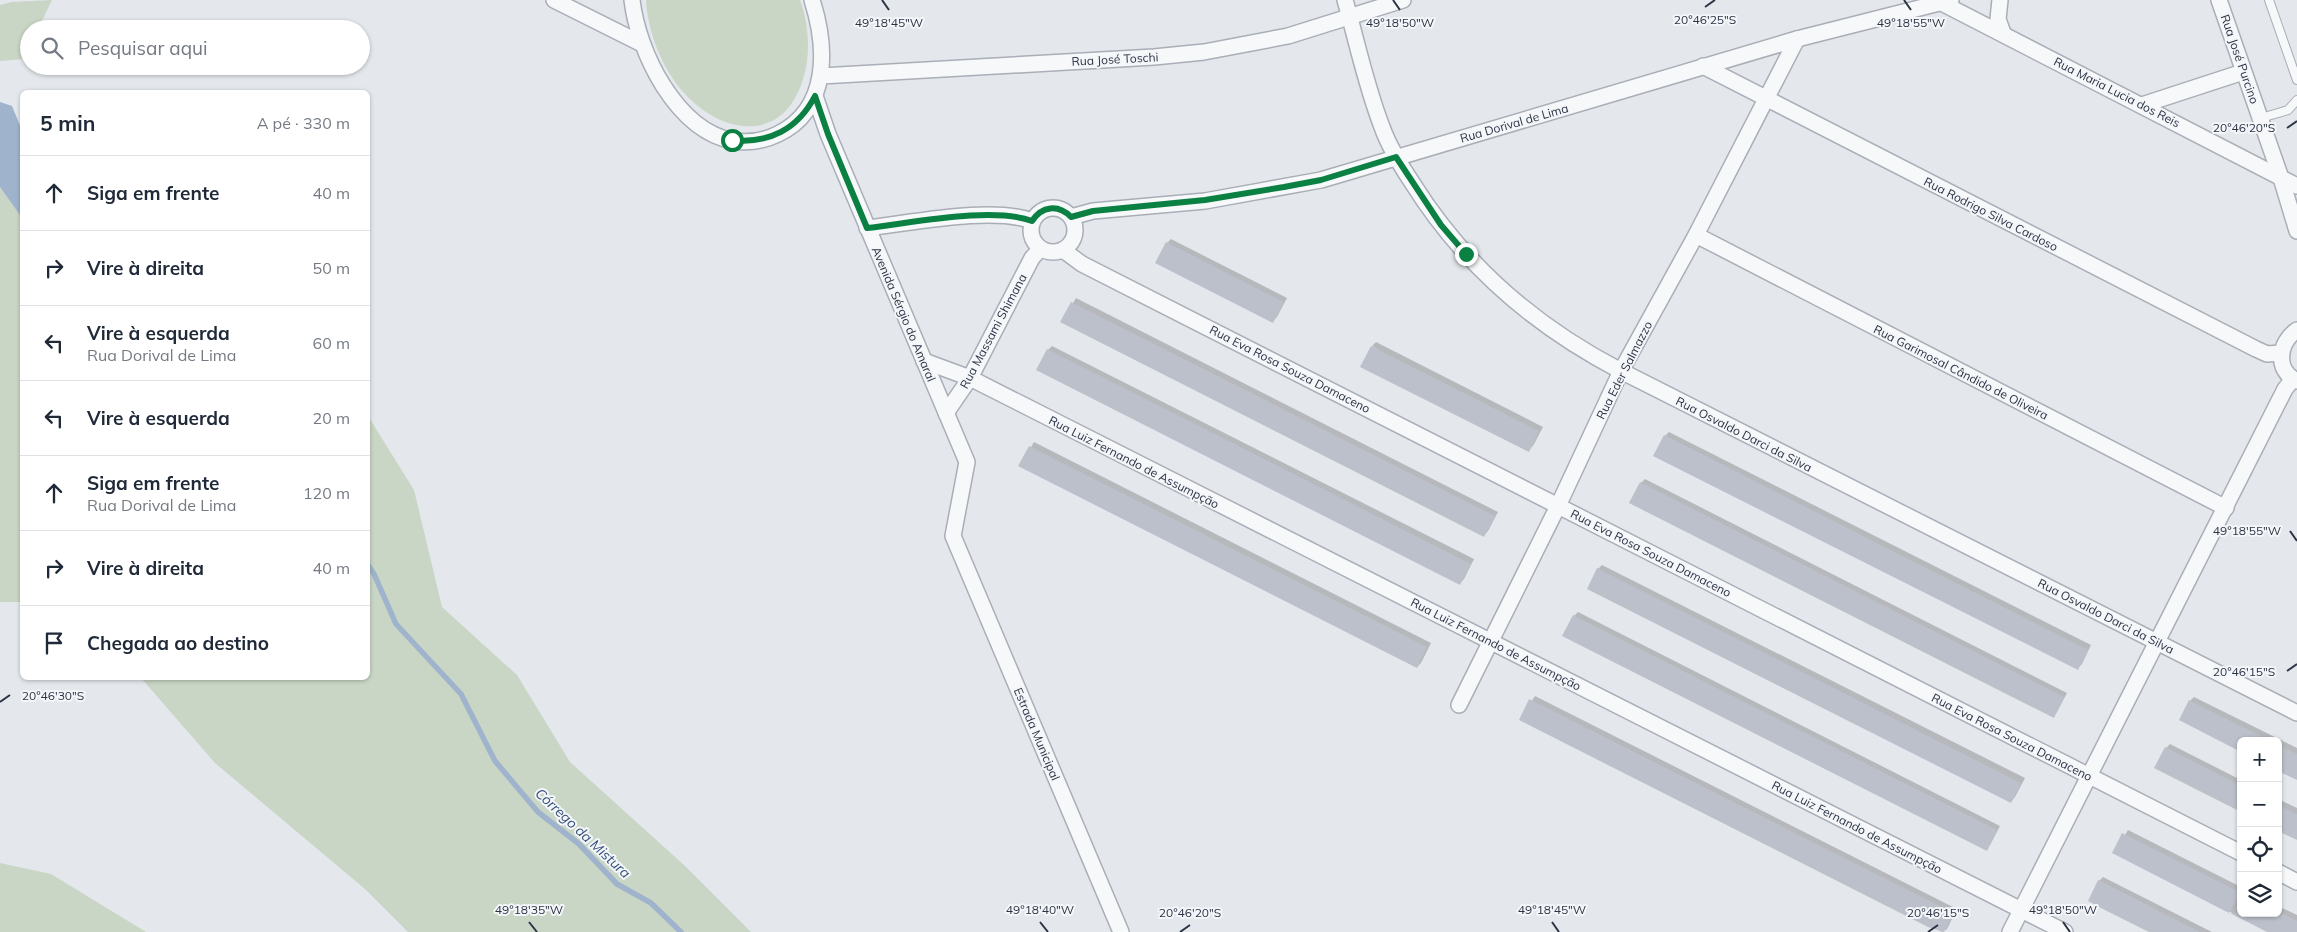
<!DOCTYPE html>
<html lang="pt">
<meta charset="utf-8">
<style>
:root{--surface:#fff;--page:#f6f6f7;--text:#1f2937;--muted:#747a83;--line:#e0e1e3}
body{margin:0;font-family:Mulish,sans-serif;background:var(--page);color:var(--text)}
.controls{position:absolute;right:15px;bottom:15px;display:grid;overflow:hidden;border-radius:8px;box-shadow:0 1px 4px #0004}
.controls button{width:45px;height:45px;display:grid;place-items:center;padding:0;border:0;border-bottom:1px solid var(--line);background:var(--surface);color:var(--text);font:25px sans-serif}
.stop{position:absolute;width:15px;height:15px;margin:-11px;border:4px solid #0b8043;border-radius:50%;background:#fff}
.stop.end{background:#0b8043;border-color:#fff;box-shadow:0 1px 5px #0008}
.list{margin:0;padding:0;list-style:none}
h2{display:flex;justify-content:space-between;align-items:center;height:65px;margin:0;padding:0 20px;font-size:21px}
h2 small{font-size:16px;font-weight:400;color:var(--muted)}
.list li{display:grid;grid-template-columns:32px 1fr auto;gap:15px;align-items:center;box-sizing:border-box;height:75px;padding:0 20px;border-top:1px solid var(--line)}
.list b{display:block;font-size:19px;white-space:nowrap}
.list p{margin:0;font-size:16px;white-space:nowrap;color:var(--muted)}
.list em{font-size:16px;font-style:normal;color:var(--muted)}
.icon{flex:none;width:28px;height:28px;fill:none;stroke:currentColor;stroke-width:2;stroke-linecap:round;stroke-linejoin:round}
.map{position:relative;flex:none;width:2297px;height:932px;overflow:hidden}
.search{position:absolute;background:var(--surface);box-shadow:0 1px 4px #0004;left:20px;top:20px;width:350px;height:55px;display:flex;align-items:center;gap:12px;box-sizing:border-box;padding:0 18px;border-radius:28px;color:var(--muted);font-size:19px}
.panel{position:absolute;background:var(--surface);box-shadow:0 1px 4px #0004;left:20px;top:90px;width:350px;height:590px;border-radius:8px}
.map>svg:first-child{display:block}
.green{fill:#c9d6c5}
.water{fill:#9fb4cc}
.shadow{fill:#0003}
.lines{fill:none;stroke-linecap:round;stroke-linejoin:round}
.stream{stroke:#9fb4cc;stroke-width:5.5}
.building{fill:#bbc0ca}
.lane-casing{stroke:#a9aeb7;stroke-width:10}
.street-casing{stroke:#a9aeb7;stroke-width:18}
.lane{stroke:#f7f8fa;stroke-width:8}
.street{stroke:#f7f8fa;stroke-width:15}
.route{stroke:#0b8043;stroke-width:6}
.ticks{fill:none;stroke:#2b3445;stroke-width:2}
.labels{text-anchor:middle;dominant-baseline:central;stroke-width:4;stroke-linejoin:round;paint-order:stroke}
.street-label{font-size:12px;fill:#2b3445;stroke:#f4f6f9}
.water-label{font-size:14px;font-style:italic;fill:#34527a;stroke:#f4f6f9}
.ticks-label{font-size:12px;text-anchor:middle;fill:#2b3445;stroke:#f4f6f9;stroke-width:4;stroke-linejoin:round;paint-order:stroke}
</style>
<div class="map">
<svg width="2297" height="932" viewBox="0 0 2297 932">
<rect width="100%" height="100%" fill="#e4e7ec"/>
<g class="green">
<path d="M52,0L38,29H29V49L24,59L0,61V5L12,2Z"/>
<path d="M646,0H800C809,24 811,55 803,79C784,143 724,136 685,94C662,69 648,33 646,0Z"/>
<path d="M0,187L22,218V602H0Z"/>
<path d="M368,416L414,490L442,607L517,675L570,762L684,865L751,932H408L365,889L215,763L141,678H368Z"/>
<path d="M0,863L51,874L146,932H0Z"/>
</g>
<path class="water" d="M0,102L12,106L21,128L22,218L0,187Z"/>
<g class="shadow">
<path d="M1171,239L1287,298L1277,317L1273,321L1167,243Z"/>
<path d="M1076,298L1498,512L1488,531L1484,535L1062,322Z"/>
<path d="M1376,342L1543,427L1533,446L1528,450L1372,346Z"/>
<path d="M1052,346L1474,559L1464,579L1460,583L1048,350Z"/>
<path d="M1669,432L2091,645L2082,664L2077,669L1665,436Z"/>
<path d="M1034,442L1431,643L1421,663L1417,667L1020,466Z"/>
<path d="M1645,479L2067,693L2057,712L2053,716L1641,483Z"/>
<path d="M1602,565L2025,778L2015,797L2011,802L1598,569Z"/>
<path d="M1578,612L2000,826L1990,845L1986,849L1574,616Z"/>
<path d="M1535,696L1957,909L1947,929L1942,932L1520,719Z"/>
<path d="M2194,697L2297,748V779L2278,769V741H2241L2190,701Z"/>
<path d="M2170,744L2241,780V810L2166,748Z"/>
<path d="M2278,799L2297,808V839L2278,829Z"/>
<path d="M2128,830L2241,887V913H2278V906L2297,915V932H2270L2114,853Z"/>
<path d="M2103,877L2212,932H2152L2099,881Z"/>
</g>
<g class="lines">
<path class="stream" d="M368,565L374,574L396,624L461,694L495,761L538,812L579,844L617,884L651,903L681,932"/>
</g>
<g class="building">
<path d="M1166,242L1284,302L1273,323L1155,263Z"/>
<path d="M1071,302L1495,516L1484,537L1060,322Z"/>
<path d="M1371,346L1539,431L1529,452L1360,367Z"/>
<path d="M1047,349L1471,564L1460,585L1036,370Z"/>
<path d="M1664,435L2088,650L2078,670L1653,456Z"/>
<path d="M1029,446L1427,647L1417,668L1018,466Z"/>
<path d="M1640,482L2064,697L2054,718L1629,503Z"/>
<path d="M1597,568L2021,783L2011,803L1587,589Z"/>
<path d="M1573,615L1997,830L1987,851L1562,636Z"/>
<path d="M1529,699L1954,913L1944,932L1928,927L1519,720Z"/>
<path d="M2189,700L2271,741H2241V752L2179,720Z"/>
<path d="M2278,745L2297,754V780L2278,771Z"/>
<path d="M2165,747L2241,786V812L2154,768Z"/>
<path d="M2278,805L2297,814V840L2278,831Z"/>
<path d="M2122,833L2240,892L2229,913L2112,853Z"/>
<path d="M2098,880L2124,893L2200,932H2149L2103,909L2088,901Z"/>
<path d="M2230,913H2282L2297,921V932H2267Z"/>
</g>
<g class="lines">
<defs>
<g id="lane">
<path d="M2269,0L2297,80"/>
<path d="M2261,118L2288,110L2297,100"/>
</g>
<g id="street">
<path d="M554,0L642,44"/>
<path d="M632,0C638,52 676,130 733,141C748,143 764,141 778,134C830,109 827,47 812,0"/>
<path d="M1345,0C1357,42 1366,86 1382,127C1389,147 1401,166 1413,184C1464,265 1536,327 1621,371L2297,713"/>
<path d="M2000,0L1998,19L2003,33"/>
<path d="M2219,0L2281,178L2297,231"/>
<path d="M1938,1L2297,186"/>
<path d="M1703,66L2256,349L2267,354L2281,353"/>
<path d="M821,76L1154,57L1204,52L1288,36L1403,0"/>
<path d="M815,96L828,134L967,462L953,536L1121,932"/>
<path d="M2142,105L2243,72"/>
<circle cx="1053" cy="230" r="22"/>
<path d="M1071,217L1093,211L1205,201L1321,180L1797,39L1951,0"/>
<path d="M867,228C912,223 992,206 1032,221"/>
<path d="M1696,235L2226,508"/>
<path d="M1063,250L1082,264L2241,853"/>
<path d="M2297,330C2279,342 2274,370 2297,381"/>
<path d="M924,361L970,378L2065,932"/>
<path d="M946,413L970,378L1032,258L1040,249"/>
<path d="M1459,705L1558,506L1621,371L1696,235L1797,39"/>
<path d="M2278,872L2297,882"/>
<path d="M2010,932L2285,389L2293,379"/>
</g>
</defs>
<use href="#lane" class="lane-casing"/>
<use href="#street" class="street-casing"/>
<use href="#lane" class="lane"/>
<use href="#street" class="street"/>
</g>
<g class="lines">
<path class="route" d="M732,140C769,144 798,129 815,96L828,134L867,228C912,223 992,206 1032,221C1042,206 1058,204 1071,217L1093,211L1205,200L1284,187L1321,180L1396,157L1441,225L1466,254"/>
</g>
<path class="ticks" d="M882,0L889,10M1393,0L1400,10M1904,0L1911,10M1705,7L1715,0M2287,128L2297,121M2290,531L2297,541M2287,671L2297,664M0,702L10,695M529,922L537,932M1040,922L1048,932M1552,922L1559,932M2063,922L2070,932M1180,932L1190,925M1928,932L1938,925"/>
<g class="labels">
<g class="street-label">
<text transform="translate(1115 59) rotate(-3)">Rua José Toschi</text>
<text transform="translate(2240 59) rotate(71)">Rua José Purcino</text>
<text transform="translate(2117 92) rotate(27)">Rua Maria Lucia dos Reis</text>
<text transform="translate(1514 123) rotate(-16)">Rua Dorival de Lima</text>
<text transform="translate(1991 214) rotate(27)">Rua Rodrigo Silva Cardoso</text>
<text transform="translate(904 314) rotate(67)">Avenida Sérgio do Amaral</text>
<text transform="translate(993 331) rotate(-62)">Rua Massami Shimana</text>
<text transform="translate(1290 369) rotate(27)">Rua Eva Rosa Souza Damaceno</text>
<text transform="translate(1624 370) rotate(-63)">Rua Eder Salmazzo</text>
<text transform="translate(1961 372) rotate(27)">Rua Garimosal Cândido de Oliveira</text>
<text transform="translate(1744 434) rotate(27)">Rua Osvaldo Darci da Silva</text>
<text transform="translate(1134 462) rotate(27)">Rua Luiz Fernando de Assumpção</text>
<text transform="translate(1651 553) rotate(27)">Rua Eva Rosa Souza Damaceno</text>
<text transform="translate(2106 616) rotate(27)">Rua Osvaldo Darci da Silva</text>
<text transform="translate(1496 644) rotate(27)">Rua Luiz Fernando de Assumpção</text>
<text transform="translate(1037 734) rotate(67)">Estrada Municipal</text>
<text transform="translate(2012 737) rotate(27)">Rua Eva Rosa Souza Damaceno</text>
<text transform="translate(1857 827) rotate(27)">Rua Luiz Fernando de Assumpção</text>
</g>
<g class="water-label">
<text transform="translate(583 833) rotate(43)">Córrego da Mistura</text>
</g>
</g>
<g class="ticks-label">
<text x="1705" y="24">20°46'25"S</text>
<text x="889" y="27">49°18'45"W</text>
<text x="1400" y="27">49°18'50"W</text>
<text x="1911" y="27">49°18'55"W</text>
<text x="2244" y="132">20°46'20"S</text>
<text x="2247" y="535">49°18'55"W</text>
<text x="2244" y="676">20°46'15"S</text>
<text x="53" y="700">20°46'30"S</text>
<text x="529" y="914">49°18'35"W</text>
<text x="1040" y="914">49°18'40"W</text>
<text x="1552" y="914">49°18'45"W</text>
<text x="2063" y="914">49°18'50"W</text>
<text x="1190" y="917">20°46'20"S</text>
<text x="1938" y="917">20°46'15"S</text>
</g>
</svg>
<div class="controls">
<button>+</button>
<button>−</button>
<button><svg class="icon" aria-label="locate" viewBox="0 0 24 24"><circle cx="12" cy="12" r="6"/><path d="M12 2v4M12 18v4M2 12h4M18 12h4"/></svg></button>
<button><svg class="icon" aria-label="layers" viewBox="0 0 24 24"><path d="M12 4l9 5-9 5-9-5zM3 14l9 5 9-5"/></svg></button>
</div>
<div class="stop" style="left:732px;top:140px"></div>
<div class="stop end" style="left:1466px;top:254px"></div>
<div class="search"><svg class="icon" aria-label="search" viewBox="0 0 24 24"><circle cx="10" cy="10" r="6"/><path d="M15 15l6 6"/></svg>Pesquisar aqui</div>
<section class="panel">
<h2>5 min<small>A pé · 330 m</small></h2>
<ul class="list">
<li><svg class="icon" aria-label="ahead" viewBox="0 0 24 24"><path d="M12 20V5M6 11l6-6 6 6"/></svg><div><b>Siga em frente</b></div><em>40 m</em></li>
<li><svg class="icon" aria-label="right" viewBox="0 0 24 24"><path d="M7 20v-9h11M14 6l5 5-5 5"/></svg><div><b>Vire à direita</b></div><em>50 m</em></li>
<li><svg class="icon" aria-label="left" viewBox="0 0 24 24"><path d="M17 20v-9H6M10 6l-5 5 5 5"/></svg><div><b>Vire à esquerda</b><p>Rua Dorival de Lima</p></div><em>60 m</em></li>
<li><svg class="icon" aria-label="left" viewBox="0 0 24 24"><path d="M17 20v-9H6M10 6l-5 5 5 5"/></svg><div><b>Vire à esquerda</b></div><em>20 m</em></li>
<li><svg class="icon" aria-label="ahead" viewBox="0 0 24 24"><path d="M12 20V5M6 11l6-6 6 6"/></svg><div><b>Siga em frente</b><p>Rua Dorival de Lima</p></div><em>120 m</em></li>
<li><svg class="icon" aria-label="right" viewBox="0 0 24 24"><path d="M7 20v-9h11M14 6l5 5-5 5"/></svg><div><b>Vire à direita</b></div><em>40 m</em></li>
<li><svg class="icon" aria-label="arrive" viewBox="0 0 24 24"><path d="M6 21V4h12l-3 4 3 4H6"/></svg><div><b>Chegada ao destino</b></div></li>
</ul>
</section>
</div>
